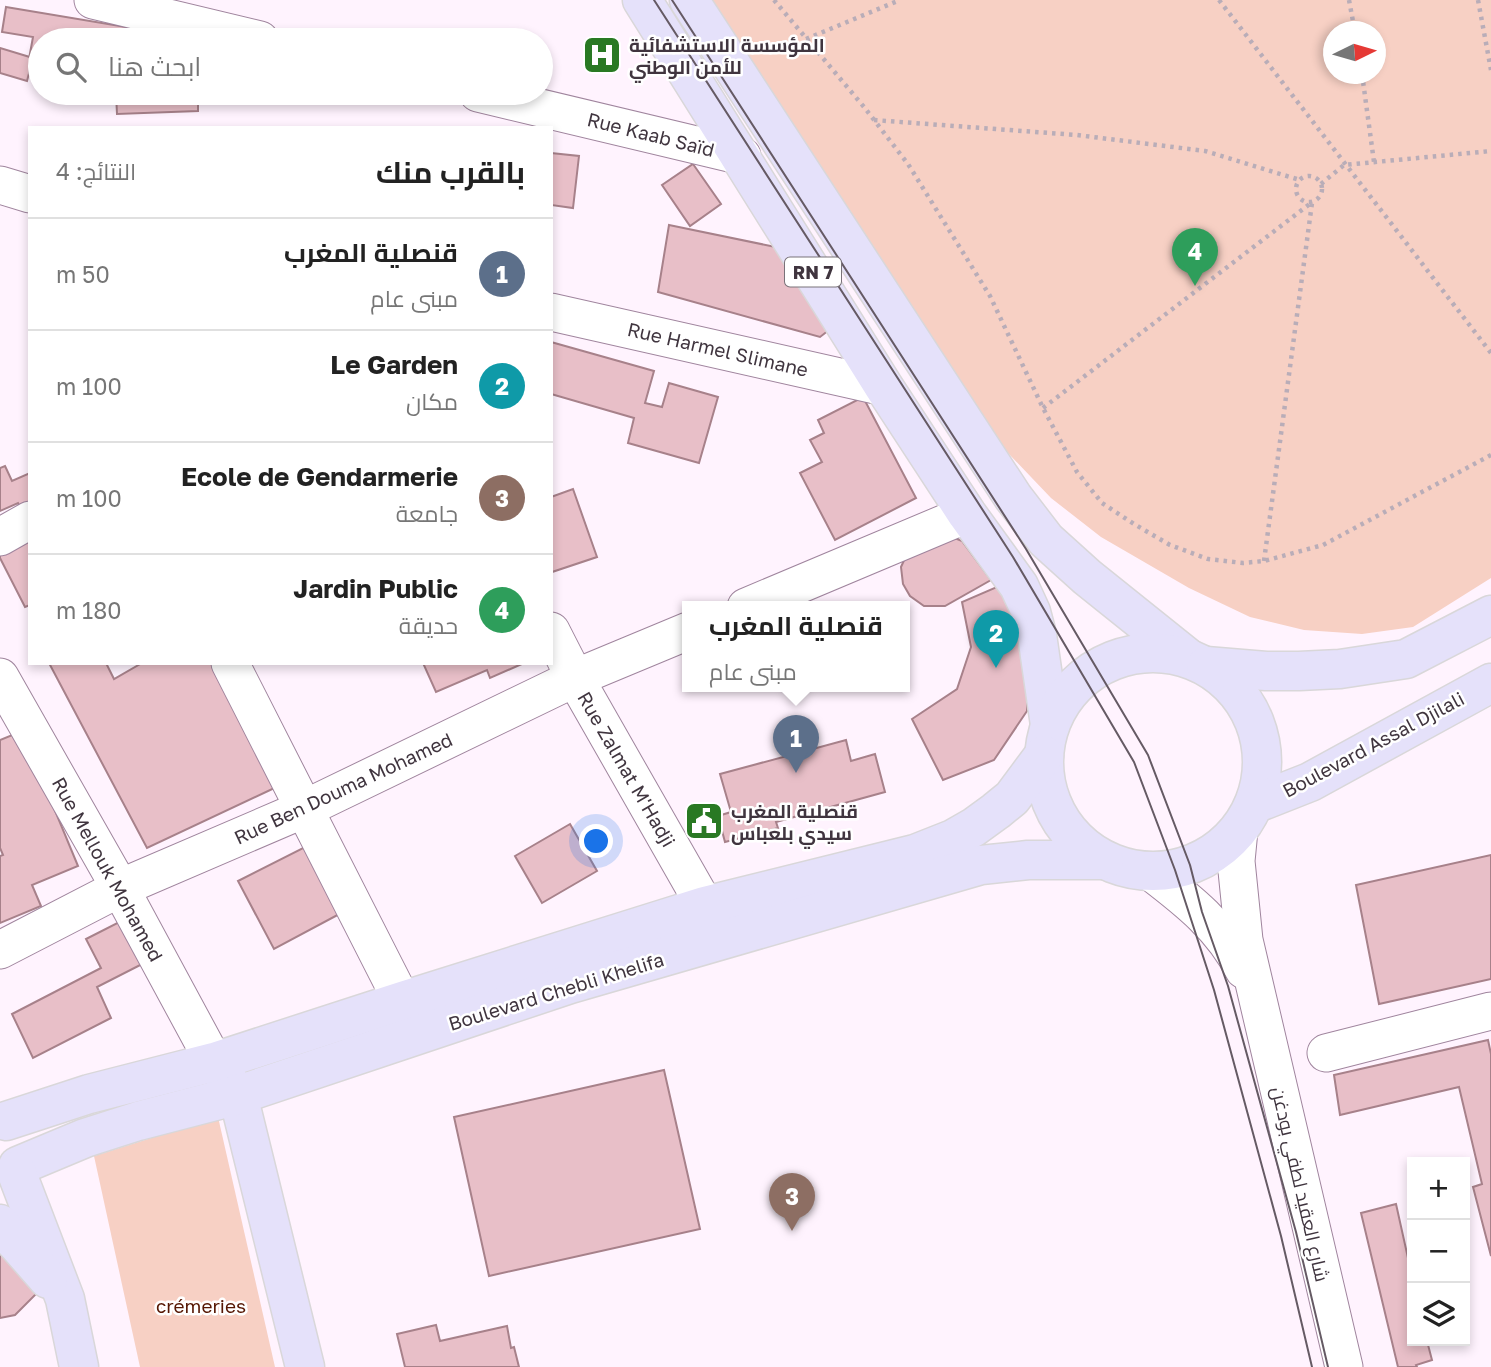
<!DOCTYPE html>
<html lang="ar">
<meta charset="utf-8">
<style>
:root{--surface:#fff;--page:#f6f6f6;--text:#222;--muted:#767676;--line:#e0e0e0;--accent:#d93025}
body{margin:0;font-family:"Golos Text",Cairo,sans-serif;background:var(--page);color:var(--text);direction:rtl}
.controls{position:absolute;right:21px;bottom:21px;display:grid;overflow:hidden;border-radius:0px;box-shadow:0 4px 10px #0003}
.controls button{width:63px;height:63px;display:grid;place-items:center;padding:0;border:0;border-bottom:2px solid var(--line);background:var(--surface);color:var(--text);font:35px sans-serif}
.compass{position:absolute;left:1323px;top:21px;width:63px;height:63px;border-radius:50%;background:var(--surface);box-shadow:0 4px 10px #0003;rotate:85deg}
.you{position:absolute;left:597px;top:842px;width:24px;height:24px;margin:-18px;border:5px solid #fff;border-radius:50%;background:#1a73e8;box-shadow:0 0 0 10px #1a73e833}
.badge{display:grid;place-items:center;width:46px;height:46px;border-radius:50%;background:var(--accent);color:#fff;font-size:23px;font-weight:700}
.pin{position:absolute;translate:-50% -58px;filter:drop-shadow(0 2px 4px #0008)}
.pin::after{content:'';position:absolute;top:37px;width:24px;height:21px;background:inherit;clip-path:polygon(0 0,100% 0,50% 100%)}
.popup{position:absolute;left:682px;top:601px;width:228px;height:91px;box-sizing:border-box;display:grid;place-content:center;border-radius:0px;background:var(--surface);filter:drop-shadow(0 2px 5px #0005);font-size:23px;white-space:nowrap;color:var(--muted)}
.popup b{font-size:26px;color:var(--text)}
.popup::after{content:'';position:absolute;left:50%;top:100%;margin-left:-14px;border:14px solid transparent;border-top-color:var(--surface)}
.list{margin:0;padding:0;list-style:none}
h2{display:flex;justify-content:space-between;align-items:center;height:91px;margin:0;padding:0 28px;font-size:30px}
h2 small{font-size:23px;font-weight:400;color:var(--muted)}
.list li{display:grid;grid-template-columns:46px 1fr auto;gap:21px;align-items:center;box-sizing:border-box;height:112px;padding:0 28px;border-top:2px solid var(--line)}
.list b{display:block;font-size:26px;white-space:nowrap}
.list p{margin:0;font-size:23px;white-space:nowrap;color:var(--muted)}
.list em{font-size:23px;font-style:normal;color:var(--muted)}
.icon{flex:none;width:38px;height:38px;fill:none;stroke:currentColor;stroke-width:2;stroke-linecap:round;stroke-linejoin:round}
.map{position:relative;flex:none;width:1491px;height:1367px;overflow:hidden;direction:ltr}
.search{position:absolute;background:var(--surface);box-shadow:0 4px 10px #0003;left:28px;top:28px;width:525px;height:77px;display:flex;align-items:center;gap:18px;box-sizing:border-box;padding:0 24px;border-radius:38px;color:var(--muted);font-size:26px}
.panel{position:absolute;background:var(--surface);box-shadow:0 4px 10px #0003;left:28px;top:126px;width:525px;height:539px;border-radius:0px;direction:rtl}
.map>svg:first-child{display:block}
.green{fill:#f7d0c4;fill-rule:evenodd}
.building{fill:#e8bfc8;stroke:#a7818a;stroke-width:2}
.lines{fill:none;stroke-linecap:round;stroke-linejoin:round}
.minor-casing{stroke:#a0859e;stroke-width:39}
.major-casing{stroke:#d9d7d9;stroke-width:41}
.path{stroke:#b9adb8;stroke-width:4.5;stroke-dasharray:3.5 5;stroke-linecap:butt}
.minor{stroke:#fff;stroke-width:37}
.major{stroke:#e5e1fa;stroke-width:38}
.tram{stroke:#655a64;stroke-width:2}
.labels{text-anchor:middle;dominant-baseline:central;stroke-width:5;stroke-linejoin:round;paint-order:stroke}
.shield{fill:#fff;stroke:#797279;stroke-width:2}
.shield-label{font-size:18px;font-weight:bold;fill:#40353f}
.poi-label{font-size:19px;font-weight:bold;fill:#40353f;stroke:#fff;text-anchor:start}
.street-label{font-size:19px;fill:#40353f;stroke:#fff}
.park-label{font-size:19px;fill:#561703;stroke:#fff}
</style>
<div class="map">
<svg width="1491" height="1367" viewBox="0 0 1491 1367">
<rect width="100%" height="100%" fill="#fff3fe"/>
<g class="green">
<path d="M711,0H1491V578L1413,627L1362,634L1304,630L1250,617L1189,588L1101,537L1051,498L1008,453ZM1334,32H1376V74H1334Z"/>
<path d="M218,1117L275,1367H140L94,1156Z"/>
</g>
<g class="building">
<path d="M6,7L132,28L130,40H40V61L29,59L33,37L2,32Z"/>
<path d="M0,48L33,58L27,81L0,73Z"/>
<path d="M116,93H198V111L117,114Z"/>
<path d="M551,153L579,156L573,208L551,205Z"/>
<path d="M693,164L721,204L690,226L662,185Z"/>
<path d="M669,225L790,250L829,330L820,337L658,292Z"/>
<path d="M551,342L654,371L645,403L662,407L669,383L718,397L699,463L628,443L634,418L551,394Z"/>
<path d="M863,397L916,498L835,540L800,473L822,462L810,440L824,433L818,420Z"/>
<path d="M5,466L12,481L30,473V511L23,514L18,503L0,511V468Z"/>
<path d="M573,489L597,557L552,572L551,497Z"/>
<path d="M945,534L962,541L991,580L945,606H924L910,596L903,584L901,567L910,547Z"/>
<path d="M30,537V605L25,607L0,558V553Z"/>
<path d="M1013,580L1030,633L1027,711L994,760L943,780L912,719L957,689L971,647L962,602Z"/>
<path d="M49,663H106L114,679L142,663H219L283,784L147,848Z"/>
<path d="M423,663H524L490,678L487,670L436,692Z"/>
<path d="M22,731L78,866L32,885L41,906L0,923V856L3,855L0,848V740Z"/>
<path d="M846,740L851,761L875,754L885,792L776,822L778,828L725,842L718,816L731,812L720,774Z"/>
<path d="M570,824L597,871L542,903L515,856Z"/>
<path d="M309,845L345,911L274,949L238,881Z"/>
<path d="M1491,855V979L1379,1004L1356,885Z"/>
<path d="M133,915L154,958L97,987L111,1018L33,1058L12,1014L101,968L86,939Z"/>
<path d="M1488,1040L1491,1054V1256L1473,1187L1482,1184L1459,1087L1340,1115L1334,1075Z"/>
<path d="M664,1070L700,1229L489,1276L454,1117Z"/>
<path d="M1396,1204L1412,1276V1341H1427L1432,1360L1416,1365L1417,1367H1398L1361,1213Z"/>
<path d="M0,1248L36,1294L15,1315L0,1318Z"/>
<path d="M436,1325L440,1341L507,1326L511,1348L514,1347L519,1367H405L397,1334Z"/>
</g>
<g class="lines">
<defs>
<g id="minor">
<path d="M93,0L260,40"/>
<path d="M478,93L742,156"/>
<path d="M0,185L30,194"/>
<path d="M551,312L884,387"/>
<path d="M0,537L30,520"/>
<path d="M746,607L967,514"/>
<path d="M551,631L575,678L705,906"/>
<path d="M230,663L402,1001"/>
<path d="M0,677L120,888L214,1062"/>
<path d="M1239,830L1236,861L1244,940L1344,1367"/>
<path d="M1151,872C1189,901 1222,927 1244,970"/>
<path d="M0,950L120,888L304,809L575,678L688,631"/>
<path d="M1326,1053L1491,1011"/>
</g>
<g id="major">
<path d="M642,0L884,387L967,514L1019,586L1031,612L1037,635L1050,725"/>
<path d="M689,0L1013,497L1046,540L1087,577L1188,658"/>
<circle cx="1153" cy="762" r="109"/>
<path d="M1206,666L1266,671H1299L1340,669L1406,659L1491,615"/>
<path d="M1254,804L1310,782L1491,683"/>
<path d="M223,1074L238,1095L305,1367"/>
<path d="M6,1121L89,1094L214,1062L402,1001L705,906L915,854L953,839L974,827L996,811L1012,798L1044,755"/>
<path d="M18,1166L85,1138L138,1121L238,1095L570,984L981,865L1028,860H1104"/>
<path d="M16,1171L65,1299L79,1367"/>
<path d="M0,1224L48,1279"/>
</g>
</defs>
<use href="#minor" class="minor-casing"/>
<use href="#major" class="major-casing"/>
<g class="path">
<path d="M774,0L864,107L908,164L990,296L1043,408L1077,472L1102,503L1134,524L1170,545L1208,559L1243,563L1264,561L1323,545L1491,455"/>
<path d="M1219,0L1491,353"/>
<path d="M1349,0L1355,32"/>
<path d="M1478,0L1491,70"/>
<path d="M806,39L900,0"/>
<path d="M1362,74L1374,162"/>
<path d="M874,120L1077,135L1205,151L1300,180"/>
<circle cx="1309" cy="189" r="13"/>
<path d="M1321,184L1344,165L1491,151"/>
<path d="M1043,408L1311,203"/>
<path d="M1264,561L1312,203"/>
</g>
<use href="#minor" class="minor"/>
<use href="#major" class="major"/>
<g class="tram">
<path d="M654,0L1013,557L1134,762L1175,870L1214,990L1281,1236L1312,1367"/>
<path d="M672,0L1026,549L1148,755L1190,865L1202,912L1228,986L1296,1232L1328,1367"/>
</g>
</g>
<defs>
<symbol id="hospital-square" viewBox="-11 -11 22 22"><rect x="-9" y="-9" width="18" height="18" rx="4" fill="#297923" stroke="#fff"/><path d="M-5-5h3v3.5h4V-5h3V5h-3V1.5h-4V5h-3Z" fill="#fff"/></symbol>
<symbol id="civic-square" viewBox="-11 -11 22 22"><rect x="-9" y="-9" width="18" height="18" rx="4" fill="#297923" stroke="#fff"/><path d="M-.6-6.5H3V-4.5H.6V-3L4-1V1h2V6H-6V1h2V-1L-.6-3ZM-1.2 2.5V6h2.4V2.5Z" fill="#fff"/></symbol>
</defs>
<g fill-rule="evenodd">
<use href="#hospital-square" x="580" y="33" width="44" height="44"/>
<use href="#civic-square" x="682" y="799" width="44" height="44"/>
</g>
<g class="labels">
<rect class="shield" x="785" y="257.5" width="56" height="29" rx="5"/>
<g class="shield-label">
<text x="813" y="272">RN 7</text>
</g>
<g class="poi-label">
<text x="629" y="44">المؤسسة الاستشفائية<tspan x="629" dy="22">للأمن الوطني</tspan></text>
<text x="731" y="810">قنصلية المغرب<tspan x="731" dy="22">سيدي بلعباس</tspan></text>
</g>
<g class="street-label">
<text transform="translate(651 134) rotate(14)">Rue Kaab Saïd</text>
<text transform="translate(718 349) rotate(13)">Rue Harmel Slimane</text>
<text transform="translate(1373 744) rotate(-28)">Boulevard Assal Djilali</text>
<text transform="translate(627 769) rotate(60)">Rue Zalmat M'Hadji</text>
<text transform="translate(343 788) rotate(-25)">Rue Ben Douma Mohamed</text>
<text transform="translate(108 869) rotate(61)">Rue Mellouk Mohamed</text>
<text transform="translate(556 991) rotate(-17)">Boulevard Chebli Khelifa</text>
<text transform="translate(1301 1184) rotate(77)">شارع العقيد لطفي بودغن</text>
</g>
<g class="park-label">
<text x="201" y="1305">crémeries</text>
</g>
</g>
</svg>
<div class="controls">
<button>+</button>
<button>−</button>
<button><svg class="icon" aria-label="layers" viewBox="0 0 24 24"><path d="M12 4l9 5-9 5-9-5zM3 14l9 5 9-5"/></svg></button>
</div>
<svg class="compass" viewBox="-18 -18 36 36"><path d="M0-13l5 13h-10z" fill="#e53935"/><path d="M0 13l5-13h-10z" fill="#767676"/></svg>
<div class="you"></div>
<div class="pin badge" style="left:796px;top:773px;background:#5c6f8a">1</div>
<div class="popup"><b>قنصلية المغرب</b>مبنى عام</div>
<div class="pin badge" style="left:996px;top:668px;background:#0f9aa8">2</div>
<div class="pin badge" style="left:792px;top:1231px;background:#8d6e63">3</div>
<div class="pin badge" style="left:1195px;top:286px;background:#2e9e5b">4</div>
<div class="search"><svg class="icon" aria-label="search" viewBox="0 0 24 24"><circle cx="10" cy="10" r="6"/><path d="M15 15l6 6"/></svg>ابحث هنا</div>
<section class="panel">
<h2>بالقرب منك<small>النتائج: 4</small></h2>
<ul class="list">
<li><span class="badge" style="background:#5c6f8a">1</span><div><b>قنصلية المغرب</b><p>مبنى عام</p></div><em>50 m</em></li>
<li><span class="badge" style="background:#0f9aa8">2</span><div><b>Le Garden</b><p>مكان</p></div><em>100 m</em></li>
<li><span class="badge" style="background:#8d6e63">3</span><div><b>Ecole de Gendarmerie</b><p>جامعة</p></div><em>100 m</em></li>
<li><span class="badge" style="background:#2e9e5b">4</span><div><b>Jardin Public</b><p>حديقة</p></div><em>180 m</em></li>
</ul>
</section>
</div>
